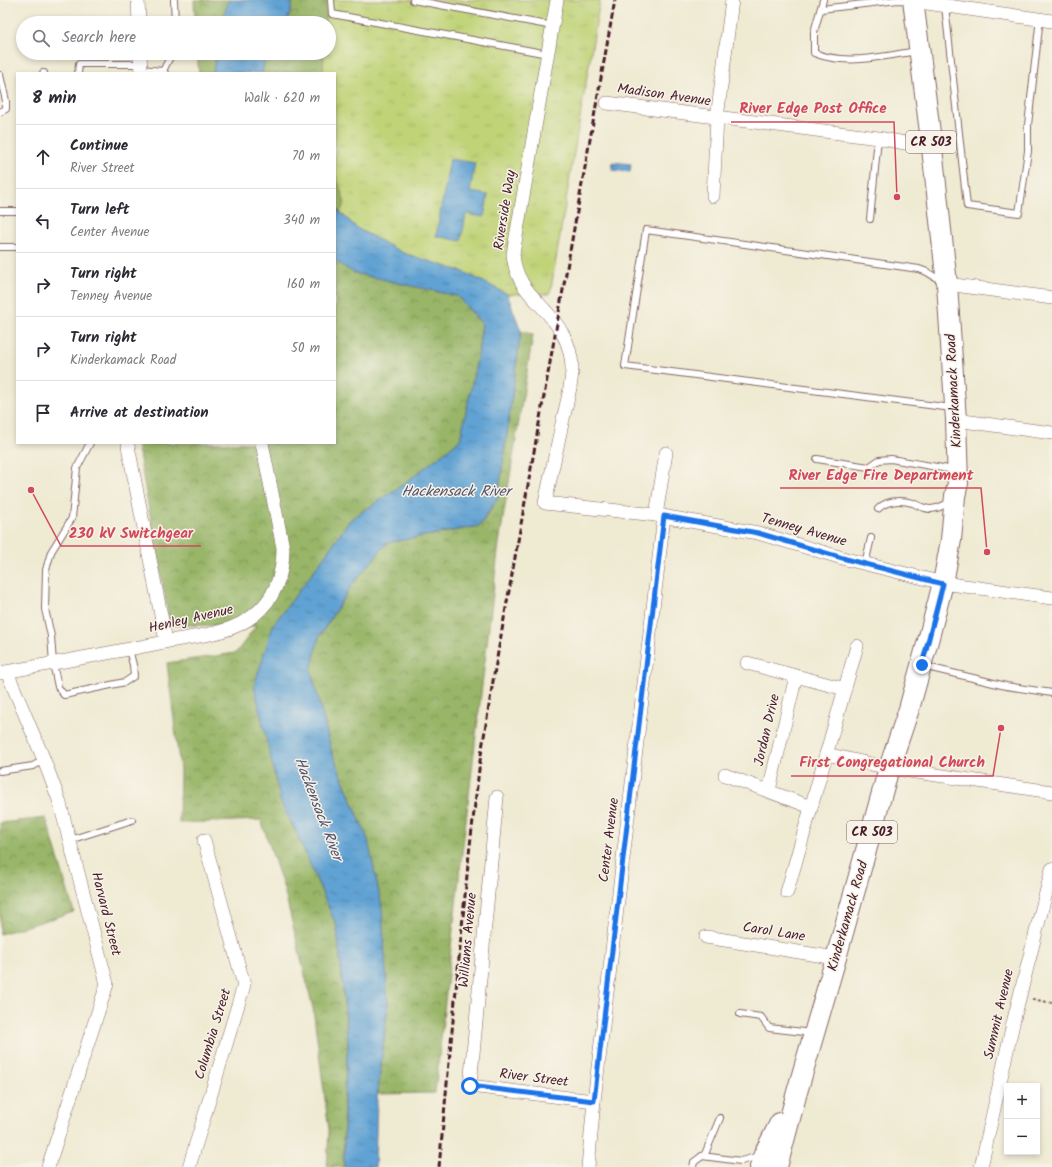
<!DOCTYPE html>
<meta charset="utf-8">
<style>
:root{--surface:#fff;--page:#f2f2f3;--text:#2b2b33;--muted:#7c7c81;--line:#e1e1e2}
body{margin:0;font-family:Kalam,sans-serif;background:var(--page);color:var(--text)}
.controls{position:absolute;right:12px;bottom:12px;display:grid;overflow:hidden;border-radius:0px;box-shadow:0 2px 6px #0003}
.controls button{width:36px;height:36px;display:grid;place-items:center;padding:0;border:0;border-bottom:1px solid var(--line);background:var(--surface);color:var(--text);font:20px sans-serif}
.stop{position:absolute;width:12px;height:12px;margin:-9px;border:3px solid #1a73e8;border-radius:50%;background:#fff}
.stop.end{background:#1a73e8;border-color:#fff;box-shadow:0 1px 4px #0008}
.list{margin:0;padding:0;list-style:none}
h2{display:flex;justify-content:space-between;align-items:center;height:52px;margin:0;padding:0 16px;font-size:17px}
h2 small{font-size:13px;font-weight:400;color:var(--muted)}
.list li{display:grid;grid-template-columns:26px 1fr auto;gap:12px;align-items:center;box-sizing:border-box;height:64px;padding:0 16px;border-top:1px solid var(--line)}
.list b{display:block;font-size:15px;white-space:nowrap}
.list p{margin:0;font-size:13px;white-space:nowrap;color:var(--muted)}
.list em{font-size:13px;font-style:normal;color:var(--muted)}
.icon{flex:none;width:22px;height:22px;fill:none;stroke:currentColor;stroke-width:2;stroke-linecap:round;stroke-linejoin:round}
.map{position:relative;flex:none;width:1052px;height:1167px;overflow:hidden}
.search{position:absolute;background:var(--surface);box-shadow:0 2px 6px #0003;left:16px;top:16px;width:320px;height:44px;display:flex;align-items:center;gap:10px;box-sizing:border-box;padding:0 14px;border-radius:22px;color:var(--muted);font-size:15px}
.panel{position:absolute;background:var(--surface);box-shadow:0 2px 6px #0003;left:16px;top:72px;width:320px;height:372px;border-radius:0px}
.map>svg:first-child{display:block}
.forest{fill:url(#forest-crowns);stroke:#716a4a}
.park{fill:url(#park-tufts);stroke:#857951}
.water{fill:url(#water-ripples);stroke:#55607f}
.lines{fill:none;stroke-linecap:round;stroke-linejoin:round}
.lane-casing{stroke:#846665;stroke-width:8}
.street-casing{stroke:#846665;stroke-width:14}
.primary-casing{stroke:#846665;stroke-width:22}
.path{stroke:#846665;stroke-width:2;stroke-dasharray:3 3;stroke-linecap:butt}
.lane{stroke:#fff;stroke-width:6}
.street{stroke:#fff;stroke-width:13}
.primary{stroke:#fff;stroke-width:20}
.rail{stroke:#4a1f2b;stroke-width:3;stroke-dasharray:6 3;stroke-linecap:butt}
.route{stroke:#1a73e8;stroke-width:5}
.labels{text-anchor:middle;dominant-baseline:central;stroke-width:3;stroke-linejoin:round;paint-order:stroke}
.shield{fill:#f7f3e8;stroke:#7e5f64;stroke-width:1}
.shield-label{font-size:13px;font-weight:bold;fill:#4a1f2b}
.street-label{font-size:14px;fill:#4a1f2b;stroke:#f7f3e8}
.water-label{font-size:15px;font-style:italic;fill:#53536e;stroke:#f7f3e8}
.leader{fill:none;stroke:#d1495b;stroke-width:1.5}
.callout-dot{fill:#d1495b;stroke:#f7f3e8;stroke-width:1.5}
.callout-label{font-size:15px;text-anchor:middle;font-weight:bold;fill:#d1495b;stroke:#f7f3e8;stroke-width:3;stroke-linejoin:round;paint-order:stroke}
</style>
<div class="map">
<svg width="1052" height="1167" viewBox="0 0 1052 1167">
<defs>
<pattern id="forest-crowns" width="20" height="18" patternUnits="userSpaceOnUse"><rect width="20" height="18" fill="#98b568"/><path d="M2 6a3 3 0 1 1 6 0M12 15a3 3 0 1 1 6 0" fill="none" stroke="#7e9356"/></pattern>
<pattern id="park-tufts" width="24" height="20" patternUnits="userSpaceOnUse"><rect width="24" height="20" fill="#c0d377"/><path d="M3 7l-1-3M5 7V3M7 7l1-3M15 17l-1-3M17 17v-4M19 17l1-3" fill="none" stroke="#a6b567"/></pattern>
<pattern id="water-ripples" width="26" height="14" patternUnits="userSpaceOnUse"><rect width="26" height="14" fill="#60a2d3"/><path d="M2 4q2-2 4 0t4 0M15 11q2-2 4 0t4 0" fill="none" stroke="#5183ab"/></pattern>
</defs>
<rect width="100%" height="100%" fill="#f7f3e8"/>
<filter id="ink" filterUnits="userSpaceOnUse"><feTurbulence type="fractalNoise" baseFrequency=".025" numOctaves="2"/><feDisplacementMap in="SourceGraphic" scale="8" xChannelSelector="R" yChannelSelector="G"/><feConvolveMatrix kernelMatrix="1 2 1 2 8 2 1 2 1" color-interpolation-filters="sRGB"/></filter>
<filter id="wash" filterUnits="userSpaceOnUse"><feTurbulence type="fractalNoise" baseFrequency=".012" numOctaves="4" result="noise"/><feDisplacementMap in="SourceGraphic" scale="16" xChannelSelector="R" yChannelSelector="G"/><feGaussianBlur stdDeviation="0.9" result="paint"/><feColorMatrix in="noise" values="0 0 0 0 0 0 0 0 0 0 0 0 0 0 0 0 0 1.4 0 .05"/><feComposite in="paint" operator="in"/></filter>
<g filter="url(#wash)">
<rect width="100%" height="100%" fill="#efead2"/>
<g class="forest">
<path d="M194,0H229L221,23H195Z"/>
<path d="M293,0H326L325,23H285L290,14Z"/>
<path d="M197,53H216L213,73H199Z"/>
<path d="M266,53H324L323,73H262Z"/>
<path d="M335,173L345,203L340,212L335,208Z"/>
<path d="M335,261L354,273L457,296L482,324L478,355L460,440L405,483L350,520L311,575L273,625L281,803L296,832L337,927L348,1043L344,1097V1167H327L329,1130L313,1008L284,889L261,820L179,823L180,769L167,663L236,653L256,626L170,625L137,443H335Z"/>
<path d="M521,331L533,335L499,543L453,929L435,1093L378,1094L388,1004L368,840L332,753L311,670L319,637L351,586L387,543L480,526L498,498Z"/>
<path d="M46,818L74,912L0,934V823Z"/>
</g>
<path class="park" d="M326,0H600L550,294H507L464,272L403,253L358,229L340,212L345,203L335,173V73H323L324,53H329V23H325Z"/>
<g class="water">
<path d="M229,0H293L290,14L285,23H221Z"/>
<path d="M216,53H266L262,73H213Z"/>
<path d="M450,159L475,163L470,192L488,195L484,217L466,214L461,241L436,236Z"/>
<path d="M613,162L631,164L630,172L612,170Z"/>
<path d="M335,208L358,229L403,253L464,272L507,294L521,331L498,498L479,526L387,543L351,586L319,637L311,670L332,753L368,840L382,907L388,1004L377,1099L375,1167H344V1097L348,1043L337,927L296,832L281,803L254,686L273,625L311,575L350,520L405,483L460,440L478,355L482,324L457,296L354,273L335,261Z"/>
</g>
</g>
<g filter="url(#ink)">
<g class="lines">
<defs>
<g id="lane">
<path d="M174,0L175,23"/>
<path d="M331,0L332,14L548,54"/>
<path d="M413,0L553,26"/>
<path d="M823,0L814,32V53C847,66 883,56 917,51"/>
<path d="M945,6L967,206L1019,213L1028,151V125L1040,18"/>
<path d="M821,9L898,0L911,1"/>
<path d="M140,69L163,71L165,73"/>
<path d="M163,71L172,53"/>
<path d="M43,73H44"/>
<path d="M78,73L79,64H140"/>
<path d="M0,75L6,101V109L0,112"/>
<path d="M0,211H17"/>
<path d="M870,219L878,138"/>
<path d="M0,247H17"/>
<path d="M943,282L927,272L919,269L646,230L625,366L952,408"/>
<path d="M90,443L77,468L72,518L51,552L46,570L45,609L51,636L53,663L58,687L64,695L125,682L134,676L133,665L129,649"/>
<path d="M817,459L869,467L879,460L891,459L954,470"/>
<path d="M878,509C888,499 901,500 913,503C917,505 921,507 925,508C933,511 945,506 951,500"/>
<path d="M865,564L871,538"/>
<path d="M923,666L1006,686L1052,693"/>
<path d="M0,771L33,766L44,760"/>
<path d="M70,840L132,820"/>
<path d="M740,1014L761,1017L769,1028L812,1033"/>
<path d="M702,1156L741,1161L759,1156"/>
<path d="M693,1167L694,1162L705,1154L720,1118"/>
</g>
<g id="street">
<path d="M138,0L139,23"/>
<path d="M557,0L513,254C516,293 546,303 562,333C568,342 572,357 572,368C572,385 567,402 563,419C557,447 551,475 545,503L656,515L758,533L846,559L943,583L1052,598"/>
<path d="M913,1L1052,21"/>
<path d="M140,53L141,73"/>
<path d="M607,103L878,138L932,148"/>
<path d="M713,196L717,118L732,0"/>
<path d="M947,284L1052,298"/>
<path d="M956,420L1052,433"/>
<path d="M128,446L166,641"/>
<path d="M656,515L666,453"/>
<path d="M747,663L845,689"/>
<path d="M7,672L44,760L59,800L107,984L48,1167"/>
<path d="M0,673C55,663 110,653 165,642C194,636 230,635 254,615C276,598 283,574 283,548L262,443"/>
<path d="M826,754L889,768L1052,792"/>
<path d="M725,775L811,807"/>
<path d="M769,790L796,676"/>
<path d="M497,797L470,1086L594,1101"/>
<path d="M787,892L857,646"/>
<path d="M706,937L836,958"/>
<path d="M189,1167L244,985L204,840"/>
<path d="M588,1167L594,1101L664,516"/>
<path d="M981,1167L1014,1019L1052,869"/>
</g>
<g id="primary">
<path d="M760,1167L764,1154L780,1123"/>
<path d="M777,1167L797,1092L836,958L889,768L909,709L929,637L943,583L951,540L955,496L958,483L956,420L947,284L932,148L913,0"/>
</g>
</defs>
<use href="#lane" class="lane-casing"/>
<use href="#street" class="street-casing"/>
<use href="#primary" class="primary-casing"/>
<path class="path" d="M1032,999L1052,1003"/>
<use href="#lane" class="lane"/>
<use href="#street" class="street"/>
<use href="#primary" class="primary"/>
<path class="rail" d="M439,1167L469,854L480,761L495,669L615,0"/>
</g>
</g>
<g class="lines" filter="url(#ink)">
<path class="route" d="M470,1086L594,1101L664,516L758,533L846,559L943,584L922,665"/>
</g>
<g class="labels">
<g class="shield">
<rect x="906" y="131" width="50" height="22" rx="3"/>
<rect x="847" y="821" width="50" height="22" rx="3"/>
</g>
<g class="shield-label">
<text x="931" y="142">CR 503</text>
<text x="872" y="832">CR 503</text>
</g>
<g class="street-label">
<text transform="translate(664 95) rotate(8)">Madison Avenue</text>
<text transform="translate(505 210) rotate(-81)">Riverside Way</text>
<text transform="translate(954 391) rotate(-93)">Kinderkamack Road</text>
<text transform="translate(804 530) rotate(16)">Tenney Avenue</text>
<text transform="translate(191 619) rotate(-13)">Henley Avenue</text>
<text transform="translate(767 730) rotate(-77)">Jordan Drive</text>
<text transform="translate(609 840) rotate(-83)">Center Avenue</text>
<text transform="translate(106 914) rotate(76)">Harvard Street</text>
<text transform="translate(848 916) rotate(-74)">Kinderkamack Road</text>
<text transform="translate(774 932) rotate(9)">Carol Lane</text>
<text transform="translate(468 940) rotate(-85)">Williams Avenue</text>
<text transform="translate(999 1014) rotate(-77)">Summit Avenue</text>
<text transform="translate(213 1034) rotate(-73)">Columbia Street</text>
<text transform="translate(534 1078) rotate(7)">River Street</text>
</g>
<g class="water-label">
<text x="456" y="492">Hackensack River</text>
<text transform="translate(318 809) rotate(69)">Hackensack River</text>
</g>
</g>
<path class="leader" d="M897 197L894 122H731M987 552L981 488H780M31 490L61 546H201M1001 728L993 776H791"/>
<g class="callout-dot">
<circle cx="897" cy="197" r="4"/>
<circle cx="987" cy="552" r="4"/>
<circle cx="31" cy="490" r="4"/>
<circle cx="1001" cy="728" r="4"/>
</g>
<g class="callout-label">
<text x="813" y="113">River Edge Post Office</text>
<text x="881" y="480">River Edge Fire Department</text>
<text x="131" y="538">230 kV Switchgear</text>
<text x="892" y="767">First Congregational Church</text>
</g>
</svg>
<div class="controls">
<button>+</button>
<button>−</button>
</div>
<div class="stop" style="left:470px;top:1086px"></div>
<div class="stop end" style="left:922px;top:665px"></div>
<div class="search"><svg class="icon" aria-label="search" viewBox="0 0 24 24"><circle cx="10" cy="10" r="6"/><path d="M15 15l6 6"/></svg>Search here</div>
<section class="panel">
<h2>8 min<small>Walk · 620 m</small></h2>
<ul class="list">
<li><svg class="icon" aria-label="ahead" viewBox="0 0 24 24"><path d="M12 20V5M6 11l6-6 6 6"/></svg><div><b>Continue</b><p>River Street</p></div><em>70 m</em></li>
<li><svg class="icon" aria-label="left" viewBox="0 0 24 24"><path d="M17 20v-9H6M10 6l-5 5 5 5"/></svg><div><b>Turn left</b><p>Center Avenue</p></div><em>340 m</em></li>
<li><svg class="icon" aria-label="right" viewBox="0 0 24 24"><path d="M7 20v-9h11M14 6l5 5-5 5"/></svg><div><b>Turn right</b><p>Tenney Avenue</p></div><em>160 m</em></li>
<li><svg class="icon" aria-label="right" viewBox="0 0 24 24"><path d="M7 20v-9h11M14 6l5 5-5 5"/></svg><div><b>Turn right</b><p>Kinderkamack Road</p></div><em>50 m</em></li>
<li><svg class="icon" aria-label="arrive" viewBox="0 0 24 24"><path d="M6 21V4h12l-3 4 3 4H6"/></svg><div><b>Arrive at destination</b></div></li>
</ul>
</section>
</div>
